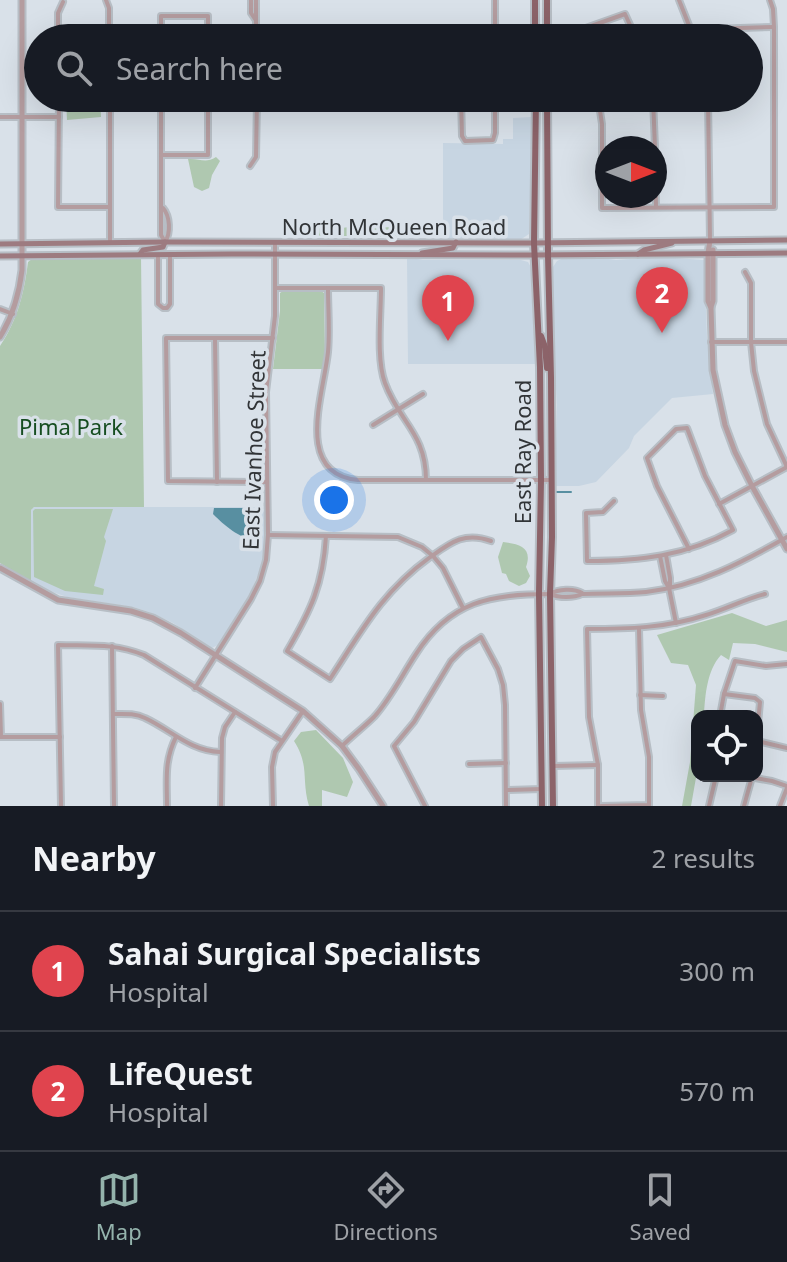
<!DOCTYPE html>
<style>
:root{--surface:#171b24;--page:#242831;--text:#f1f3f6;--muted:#9ea1a6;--line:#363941;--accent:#94b3ac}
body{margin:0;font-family:"Noto Sans",sans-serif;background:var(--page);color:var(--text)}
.controls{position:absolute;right:24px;bottom:24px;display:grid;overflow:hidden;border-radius:16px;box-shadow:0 8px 32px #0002}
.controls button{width:72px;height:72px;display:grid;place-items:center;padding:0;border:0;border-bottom:2px solid var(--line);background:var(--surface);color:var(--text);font:40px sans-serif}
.compass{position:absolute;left:595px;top:136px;width:72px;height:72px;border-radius:50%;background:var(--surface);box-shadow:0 8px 32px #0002;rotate:90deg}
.you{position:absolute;left:334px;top:500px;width:28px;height:28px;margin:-20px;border:6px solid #fff;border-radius:50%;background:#1a73e8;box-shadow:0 0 0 12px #1a73e833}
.badge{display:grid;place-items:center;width:52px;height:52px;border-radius:50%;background:var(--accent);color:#fff;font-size:26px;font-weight:700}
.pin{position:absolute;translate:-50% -66px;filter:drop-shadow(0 2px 4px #0008)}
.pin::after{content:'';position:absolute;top:42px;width:28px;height:24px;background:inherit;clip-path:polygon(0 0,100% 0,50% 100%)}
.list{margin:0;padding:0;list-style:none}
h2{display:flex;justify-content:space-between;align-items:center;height:104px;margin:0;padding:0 32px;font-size:34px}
h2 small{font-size:26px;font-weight:400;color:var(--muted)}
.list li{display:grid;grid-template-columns:52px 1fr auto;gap:24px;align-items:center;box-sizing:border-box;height:120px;padding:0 32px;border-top:2px solid var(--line)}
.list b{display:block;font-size:30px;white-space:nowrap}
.list p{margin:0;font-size:26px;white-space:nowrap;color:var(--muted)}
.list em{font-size:26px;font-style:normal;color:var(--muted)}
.icon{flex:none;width:44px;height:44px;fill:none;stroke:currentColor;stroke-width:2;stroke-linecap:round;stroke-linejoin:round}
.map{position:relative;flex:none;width:787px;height:806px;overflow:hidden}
.search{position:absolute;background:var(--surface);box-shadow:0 8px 32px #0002;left:24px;right:24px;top:24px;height:88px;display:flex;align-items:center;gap:20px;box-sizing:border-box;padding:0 28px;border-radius:44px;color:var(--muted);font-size:30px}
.sheet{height:344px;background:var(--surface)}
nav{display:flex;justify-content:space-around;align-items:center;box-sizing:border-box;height:112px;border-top:2px solid var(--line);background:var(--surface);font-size:22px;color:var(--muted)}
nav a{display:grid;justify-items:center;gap:4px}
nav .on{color:var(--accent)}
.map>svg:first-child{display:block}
.built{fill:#c7d5e2}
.green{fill:#afc8b0}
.water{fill:#588fa1}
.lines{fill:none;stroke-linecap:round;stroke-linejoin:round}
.stream{stroke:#588fa1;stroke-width:2}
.minor-casing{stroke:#b7bec5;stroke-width:8}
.tertiary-casing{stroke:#b7bec5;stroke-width:9}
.secondary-casing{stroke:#b7bec5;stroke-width:9}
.primary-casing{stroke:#b7bec5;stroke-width:10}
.minor{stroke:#b49c9f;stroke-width:4}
.tertiary{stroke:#b49c9f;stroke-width:5}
.secondary{stroke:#9d7b80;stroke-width:5}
.primary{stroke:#8c6369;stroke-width:6}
.labels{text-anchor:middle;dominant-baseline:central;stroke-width:7;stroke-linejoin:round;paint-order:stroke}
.street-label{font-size:22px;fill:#313437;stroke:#d9e1e9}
.park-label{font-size:22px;fill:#164d20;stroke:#d9e1e9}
</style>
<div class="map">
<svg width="787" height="806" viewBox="0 0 787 806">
<rect width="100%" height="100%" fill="#d9e1e9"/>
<g class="built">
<path d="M532,117L529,234L520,240L481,237L443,239V143L503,144V139H513V118Z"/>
<path d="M407,257L423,260H521L528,262L533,271L531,286L536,364H408Z"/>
<path d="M595,257L616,260L661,257L704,260L707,337L713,394L672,398L634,436L629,448L596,482L579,486H555L557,405L553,339V267L557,261L563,258Z"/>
<path d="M34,507H264V546L261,567L250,594L218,645L212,648L173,623L149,612L133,607L67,597L44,589L31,582V510Z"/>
</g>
<g class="green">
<path d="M68,98H73L84,103L92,98H100L101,117L67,120L66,99Z"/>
<path d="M216,157L220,161L212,175L209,188L202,191L194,187L188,159C200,158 205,164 216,157Z"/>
<path d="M291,223L342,228L370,224L378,228L402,226V237L291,235Z"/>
<path d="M141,257L144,507H34L31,510V582L0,563V346C18,319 24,293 28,262L32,259Z"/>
<path d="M283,291H321L324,293L325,355L323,369H273L280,311V293Z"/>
<path d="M35,509H113L104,537L106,541L94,586L104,589L103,595L65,591L34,577L33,511Z"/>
<path d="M503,542C519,544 533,547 526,567L530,576L526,583L519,586L509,581L506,574L502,573L498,557Z"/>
<path d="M732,613L766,626L787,620V652L755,644L733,643L729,660L721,655C707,670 705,696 704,716H697V772L691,806H682L690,762L696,685L688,665L671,663L657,635Z"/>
<path d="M316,730L343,758L353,782L347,797L322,790V806H309C301,779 310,766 294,741L301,732Z"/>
</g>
<path class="water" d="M214,508H247L260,510L261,538C244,543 226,527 213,514Z"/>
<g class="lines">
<path class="stream" d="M556,492H571"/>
<defs>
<g id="minor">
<path d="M106,0L109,8V38"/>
<path d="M251,0V13L255,19"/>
<path d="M679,0L694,38"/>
<path d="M692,34L708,29L773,27"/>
<path d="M58,38V13L63,2"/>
<path d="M161,38V16H208V38"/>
<path d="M256,38V0"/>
<path d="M495,38V0"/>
<path d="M582,38L580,30L625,14L636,38"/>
<path d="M59,98L58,207H110"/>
<path d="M110,98V242"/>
<path d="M161,98V235L165,242"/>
<path d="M461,98L462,136L465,141L493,140L495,133V98"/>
<path d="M598,98L602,124V208L774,207V27L773,9L770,0"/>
<path d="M653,98L655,148"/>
<path d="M708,98L710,241"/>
<path d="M0,117H59"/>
<path d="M161,155H208V98"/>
<path d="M655,162L656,207"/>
<path d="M250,166L256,157L257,98"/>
<path d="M163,208C170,216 171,233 165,242"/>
<path d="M158,255V304L163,308H167L170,304V254"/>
<path d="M745,272L751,283V342L754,371L767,424L787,467"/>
<path d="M275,288H381C381,315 376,359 385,383C399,422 426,433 426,480"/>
<path d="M328,288C328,309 330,331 328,352C324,393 293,474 358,480H552"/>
<path d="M0,309L13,314"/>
<path d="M215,338L217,482"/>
<path d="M711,342H787"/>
<path d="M373,425L423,394"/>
<path d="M267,482L168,481L166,338H273"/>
<path d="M614,501L603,512L586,513L587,561C640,561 686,556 733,530L705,476L687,428L676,429L647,458L657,486L689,549"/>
<path d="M719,504L787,467"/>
<path d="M268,535L398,537L422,547L433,556L443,568L463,608"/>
<path d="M326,536C323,585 311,610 287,651L330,679C361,632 382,592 429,558C450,543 464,531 491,541"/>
<path d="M666,555L670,578V586"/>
<path d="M660,556L665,581L669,588L676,623"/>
<path d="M550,594C558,589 574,588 582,593"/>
<path d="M112,646L114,806"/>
<path d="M195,688L251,599L260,581L266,560L268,535L266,392L275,316V242"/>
<path d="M724,694L755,698L760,702L757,735"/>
<path d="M640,695L663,696"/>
<path d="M0,704L1,737"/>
<path d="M113,714C124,714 135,713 145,718C171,730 190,751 220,752"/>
<path d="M720,716L724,694L735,661L766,666L787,664"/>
<path d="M0,737H60"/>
<path d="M757,741L787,748"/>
<path d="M342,746C352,736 364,727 374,717C391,698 402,675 416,654C450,601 491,594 550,594C559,598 574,598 582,594C604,593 625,594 646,592C698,586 743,562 787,537"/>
<path d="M469,764L506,763"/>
<path d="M553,766L598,765"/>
<path d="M744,776L772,781L787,786"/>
<path d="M506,790L542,789"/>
<path d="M61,806L58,645C90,646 114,643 144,655L282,741"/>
<path d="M167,806C167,780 164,761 176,737"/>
<path d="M221,806L222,738L225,727L235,712"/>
<path d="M273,806L272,767L275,752L303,711"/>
<path d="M425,806L394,746L414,722L451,661L463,649L481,637L498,669L503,685L505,705L506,806"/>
<path d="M598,806V765L589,717L587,629C627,629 667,628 706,615C726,609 745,599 765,594"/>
<path d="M601,806L649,805V757L641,710L639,629"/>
<path d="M709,806L716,776"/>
<path d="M744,806L752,777"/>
<path d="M780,806L787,788"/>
</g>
<g id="tertiary">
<path d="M710,241L708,253V301L711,308L713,370L725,425L735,452L752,486L787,549"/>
<path d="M711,307L713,301V250"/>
<path d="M0,337C13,316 19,295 22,270V0"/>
<path d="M0,568L58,600L131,611L153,618L181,633L303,711L342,746L359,769L383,806"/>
</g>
<g id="secondary">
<path d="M0,244L165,242L534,243L787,240"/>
<path d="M422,253L453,248L456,242"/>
<path d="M140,254L143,250L163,247L165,242"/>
<path d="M638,254L644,250L672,243"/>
<path d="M0,256L231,254L534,255L787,253"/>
</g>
<g id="primary">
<path d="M535,0V38"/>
<path d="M547,0V38"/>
<path d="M536,98L534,243L540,367L541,480L539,594L542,806"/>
<path d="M547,98L548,255L551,378L552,537L550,594L553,806"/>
<path d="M541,336L545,347L547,368"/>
</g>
</defs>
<use href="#minor" class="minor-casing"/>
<use href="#tertiary" class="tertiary-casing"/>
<use href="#secondary" class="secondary-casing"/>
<use href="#primary" class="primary-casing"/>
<use href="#minor" class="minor"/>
<use href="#tertiary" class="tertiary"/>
<use href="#secondary" class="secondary"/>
<use href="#primary" class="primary"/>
</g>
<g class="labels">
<g class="street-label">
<text x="394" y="226">North McQueen Road</text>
<text transform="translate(253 450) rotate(-88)">East Ivanhoe Street</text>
<text transform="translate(522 452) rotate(-90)">East Ray Road</text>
</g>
<g class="park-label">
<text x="71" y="426">Pima Park</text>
</g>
</g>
</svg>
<div class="controls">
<button><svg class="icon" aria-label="locate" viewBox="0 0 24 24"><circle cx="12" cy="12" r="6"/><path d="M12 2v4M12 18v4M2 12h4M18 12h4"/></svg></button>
</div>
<svg class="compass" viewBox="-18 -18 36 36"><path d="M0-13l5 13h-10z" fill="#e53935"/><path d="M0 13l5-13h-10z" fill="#9ea1a6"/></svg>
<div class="you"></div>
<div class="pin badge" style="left:448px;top:341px;background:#e0444e">1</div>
<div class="pin badge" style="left:662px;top:333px;background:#e0444e">2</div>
<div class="search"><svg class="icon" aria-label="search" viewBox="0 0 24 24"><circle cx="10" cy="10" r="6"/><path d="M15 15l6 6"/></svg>Search here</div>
</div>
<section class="sheet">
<h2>Nearby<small>2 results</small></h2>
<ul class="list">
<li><span class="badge" style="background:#e0444e">1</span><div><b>Sahai Surgical Specialists</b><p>Hospital</p></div><em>300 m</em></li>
<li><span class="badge" style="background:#e0444e">2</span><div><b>LifeQuest</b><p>Hospital</p></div><em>570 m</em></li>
</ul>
</section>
<nav>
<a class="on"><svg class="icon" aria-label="map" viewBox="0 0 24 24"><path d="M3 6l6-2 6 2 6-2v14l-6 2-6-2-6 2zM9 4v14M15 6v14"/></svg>Map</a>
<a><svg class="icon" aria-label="directions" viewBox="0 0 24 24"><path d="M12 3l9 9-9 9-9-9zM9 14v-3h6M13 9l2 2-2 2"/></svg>Directions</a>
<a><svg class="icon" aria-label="saved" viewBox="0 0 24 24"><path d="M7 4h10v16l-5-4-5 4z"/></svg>Saved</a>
</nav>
